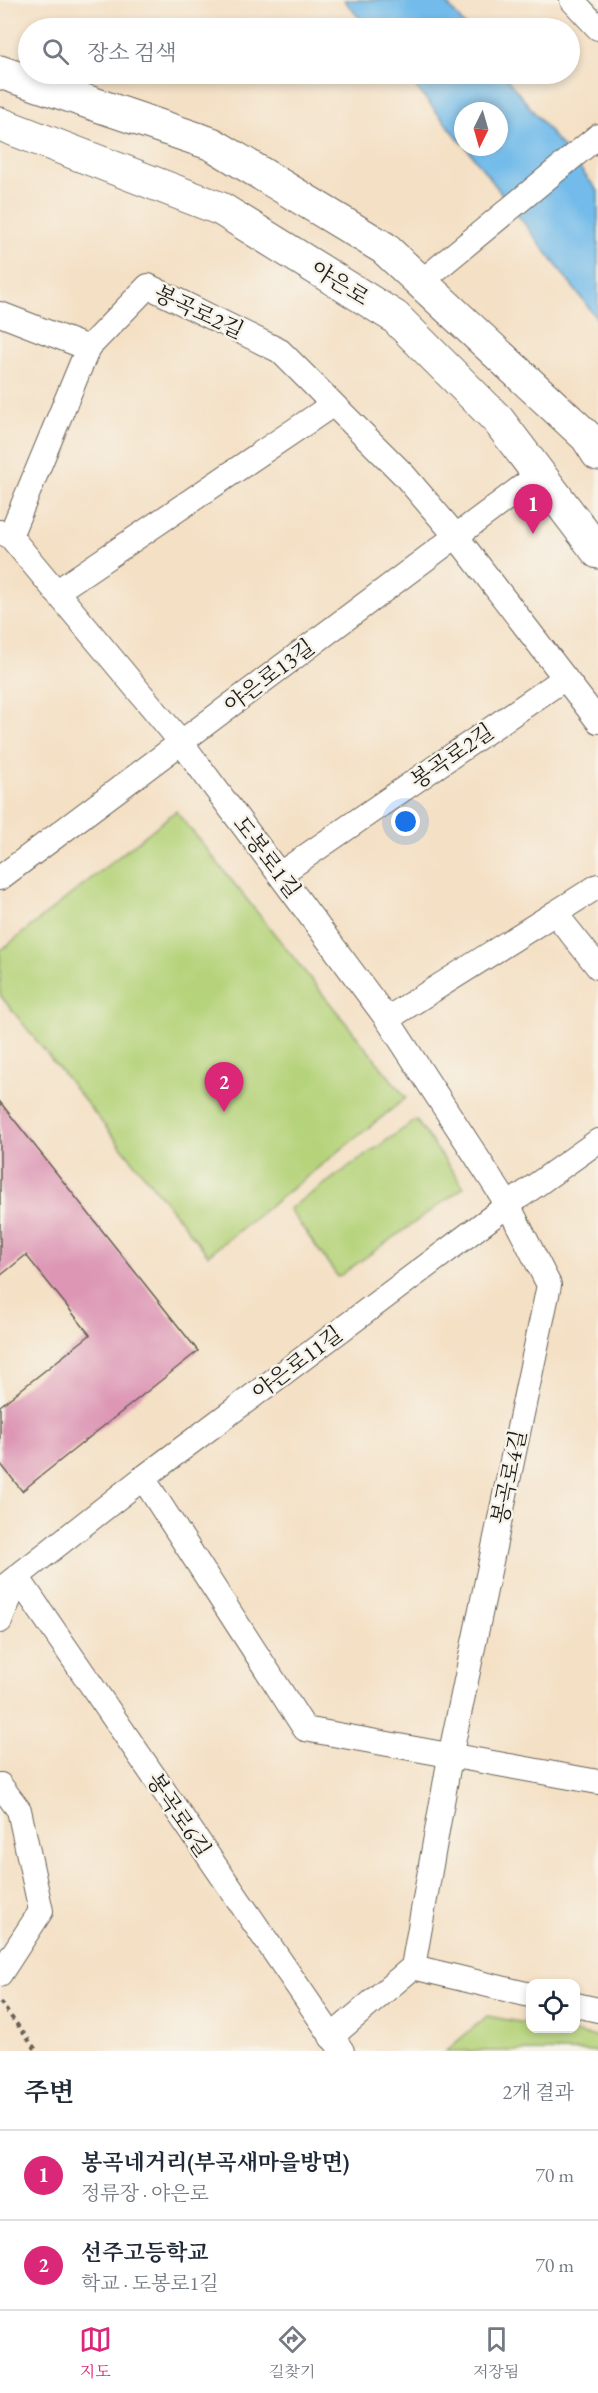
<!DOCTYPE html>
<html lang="ko">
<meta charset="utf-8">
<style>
:root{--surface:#fff;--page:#f6f6f7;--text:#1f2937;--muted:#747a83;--line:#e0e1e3;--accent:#db2777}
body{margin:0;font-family:"EB Garamond","Noto Serif KR",serif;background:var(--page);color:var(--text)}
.controls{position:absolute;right:18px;bottom:18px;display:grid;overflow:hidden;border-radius:12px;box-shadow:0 3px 9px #0003}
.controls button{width:54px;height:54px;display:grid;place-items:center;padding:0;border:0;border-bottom:2px solid var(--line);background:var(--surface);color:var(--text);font:30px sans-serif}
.compass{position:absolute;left:454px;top:102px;width:54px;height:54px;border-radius:50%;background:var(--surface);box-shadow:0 3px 9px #0003;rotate:185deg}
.you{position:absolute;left:406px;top:822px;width:21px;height:21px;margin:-15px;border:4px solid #fff;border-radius:50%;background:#1a73e8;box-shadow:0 0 0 9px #1a73e833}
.badge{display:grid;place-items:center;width:39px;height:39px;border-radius:50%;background:var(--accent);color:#fff;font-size:20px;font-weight:700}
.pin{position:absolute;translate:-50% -50px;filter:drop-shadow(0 2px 3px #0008)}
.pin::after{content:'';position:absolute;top:32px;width:21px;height:18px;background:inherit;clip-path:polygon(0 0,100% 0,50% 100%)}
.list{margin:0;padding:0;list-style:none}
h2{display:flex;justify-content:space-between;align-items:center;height:78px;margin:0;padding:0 24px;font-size:26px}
h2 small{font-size:20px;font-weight:400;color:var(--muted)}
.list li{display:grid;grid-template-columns:39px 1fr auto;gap:18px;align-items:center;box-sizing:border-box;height:90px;padding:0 24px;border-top:2px solid var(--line)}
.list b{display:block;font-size:22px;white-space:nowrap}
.list p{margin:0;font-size:20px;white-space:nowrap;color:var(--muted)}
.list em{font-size:20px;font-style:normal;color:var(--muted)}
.icon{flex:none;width:33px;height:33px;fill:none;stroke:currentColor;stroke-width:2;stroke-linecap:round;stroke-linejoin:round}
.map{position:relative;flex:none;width:598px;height:2051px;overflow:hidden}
.search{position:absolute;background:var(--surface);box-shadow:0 3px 9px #0003;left:18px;right:18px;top:18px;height:66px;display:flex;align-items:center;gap:15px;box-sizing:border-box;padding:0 21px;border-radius:33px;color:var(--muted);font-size:22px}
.sheet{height:258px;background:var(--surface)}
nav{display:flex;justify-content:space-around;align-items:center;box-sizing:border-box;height:84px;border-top:2px solid var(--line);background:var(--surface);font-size:16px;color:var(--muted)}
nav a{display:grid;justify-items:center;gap:3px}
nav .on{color:var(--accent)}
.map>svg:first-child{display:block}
.green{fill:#b5d37a;stroke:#68784b;stroke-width:1.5}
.water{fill:#72bbea;stroke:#476c83;stroke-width:1.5}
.building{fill:#dd97b5}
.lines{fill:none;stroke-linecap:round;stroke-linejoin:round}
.street-casing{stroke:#686157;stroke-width:26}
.secondary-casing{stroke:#686157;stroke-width:35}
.path{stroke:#686157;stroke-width:4;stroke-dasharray:4.5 4.5;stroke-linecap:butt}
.street{stroke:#fff;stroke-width:24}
.secondary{stroke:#fff;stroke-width:33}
.labels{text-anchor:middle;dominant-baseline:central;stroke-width:5;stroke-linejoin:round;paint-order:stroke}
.street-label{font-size:22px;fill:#1c1c1c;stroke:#f7f3e8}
</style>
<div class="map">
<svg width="598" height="2051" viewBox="0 0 598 2051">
<rect width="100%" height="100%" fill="#f7f3e8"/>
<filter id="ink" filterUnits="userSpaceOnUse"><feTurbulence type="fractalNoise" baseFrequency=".0167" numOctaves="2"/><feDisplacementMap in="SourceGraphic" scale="12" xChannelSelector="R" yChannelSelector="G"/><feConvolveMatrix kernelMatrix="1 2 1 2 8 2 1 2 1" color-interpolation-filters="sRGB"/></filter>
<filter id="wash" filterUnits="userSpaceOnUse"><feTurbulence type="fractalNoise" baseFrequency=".008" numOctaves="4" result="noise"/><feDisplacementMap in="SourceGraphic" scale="24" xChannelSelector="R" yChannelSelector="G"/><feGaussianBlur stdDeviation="1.35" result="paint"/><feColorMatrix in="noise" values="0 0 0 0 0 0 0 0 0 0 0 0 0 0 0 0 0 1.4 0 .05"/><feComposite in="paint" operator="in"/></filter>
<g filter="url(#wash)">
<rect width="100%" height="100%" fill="#f4e0c5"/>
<g class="green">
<path d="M176,811L406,1098L208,1255L0,995V951Z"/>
<path d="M416,1120L464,1187L338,1277L289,1209Z"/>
<path d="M487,2016L530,2024V2028L555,2029L598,2037V2051H446Z"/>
</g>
<g class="water">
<path d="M344,0H444L467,28H368Z"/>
<path d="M405,74H503L598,191V320L466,147H499V111H463V144Z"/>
</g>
<g id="blocks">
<path class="building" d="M0,1102L198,1351L22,1491L0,1463V1406L90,1335L26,1255L0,1276Z"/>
</g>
</g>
<g filter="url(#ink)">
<use href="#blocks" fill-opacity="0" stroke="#686157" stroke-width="1.5"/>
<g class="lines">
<defs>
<g id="street">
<path d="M572,0L598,28"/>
<path d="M421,282L598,136"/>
<path d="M0,314L88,348"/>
<path d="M0,532L10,536L181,742L387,1019L508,1205L549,1285L450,1757L413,1967L331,2037"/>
<path d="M10,536L88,348L148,286L280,351L404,475L456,536L598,721"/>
<path d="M56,592L332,405"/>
<path d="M280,874L565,678"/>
<path d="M0,878L539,474"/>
<path d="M555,913L598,967"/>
<path d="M387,1019L598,886"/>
<path d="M143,1478L305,1729L598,1782"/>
<path d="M18,1578L342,2051"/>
<path d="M0,1590L143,1478L508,1205L598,1141"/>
<path d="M0,1621L18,1578"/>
<path d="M0,1785L19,1810L41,1911L0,1974"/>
<path d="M413,1967L530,1995"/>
<path d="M576,2005L598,2010"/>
</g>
<g id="secondary">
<path d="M0,72L212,144L384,248L587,437L598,454"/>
<path d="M0,124L221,209L395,317L498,420L598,552"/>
</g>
</defs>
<use href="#street" class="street-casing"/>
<use href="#secondary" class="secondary-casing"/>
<path class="path" d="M0,2002L37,2051"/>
<use href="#street" class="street"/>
<use href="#secondary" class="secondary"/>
</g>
</g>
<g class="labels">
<g class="street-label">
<text transform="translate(340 283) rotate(32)">야은로</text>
<text transform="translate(199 312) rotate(25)">봉곡로2길</text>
<text transform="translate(269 676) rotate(-37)">야은로13길</text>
<text transform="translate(452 756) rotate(-35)">봉곡로2길</text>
<text transform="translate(267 857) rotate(53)">도봉로1길</text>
<text transform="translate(297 1363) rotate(-37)">야은로11길</text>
<text transform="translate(509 1477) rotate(-78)">봉곡로4길</text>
<text transform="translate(179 1815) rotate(56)">봉곡로6길</text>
</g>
</g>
</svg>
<div class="controls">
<button><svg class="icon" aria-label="locate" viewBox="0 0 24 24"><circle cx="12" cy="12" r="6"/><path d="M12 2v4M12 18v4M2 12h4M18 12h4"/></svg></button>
</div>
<svg class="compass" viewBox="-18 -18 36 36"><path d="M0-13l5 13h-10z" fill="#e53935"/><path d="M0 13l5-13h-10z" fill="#747a83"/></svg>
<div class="you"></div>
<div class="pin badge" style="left:533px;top:534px">1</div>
<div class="pin badge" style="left:224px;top:1112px">2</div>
<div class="search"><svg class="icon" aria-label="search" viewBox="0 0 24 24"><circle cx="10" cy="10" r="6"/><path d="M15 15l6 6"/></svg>장소 검색</div>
</div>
<section class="sheet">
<h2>주변<small>2개 결과</small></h2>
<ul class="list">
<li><span class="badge">1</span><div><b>봉곡네거리(부곡새마을방면)</b><p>정류장 · 야은로</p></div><em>70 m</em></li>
<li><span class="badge">2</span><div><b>선주고등학교</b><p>학교 · 도봉로1길</p></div><em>70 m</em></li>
</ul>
</section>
<nav>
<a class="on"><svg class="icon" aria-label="map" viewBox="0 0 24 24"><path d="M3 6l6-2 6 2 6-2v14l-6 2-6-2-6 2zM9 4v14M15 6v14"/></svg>지도</a>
<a><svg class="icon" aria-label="directions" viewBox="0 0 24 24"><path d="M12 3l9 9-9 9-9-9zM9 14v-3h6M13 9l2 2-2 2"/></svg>길찾기</a>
<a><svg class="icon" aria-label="saved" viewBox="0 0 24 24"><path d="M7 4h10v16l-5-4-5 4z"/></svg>저장됨</a>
</nav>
